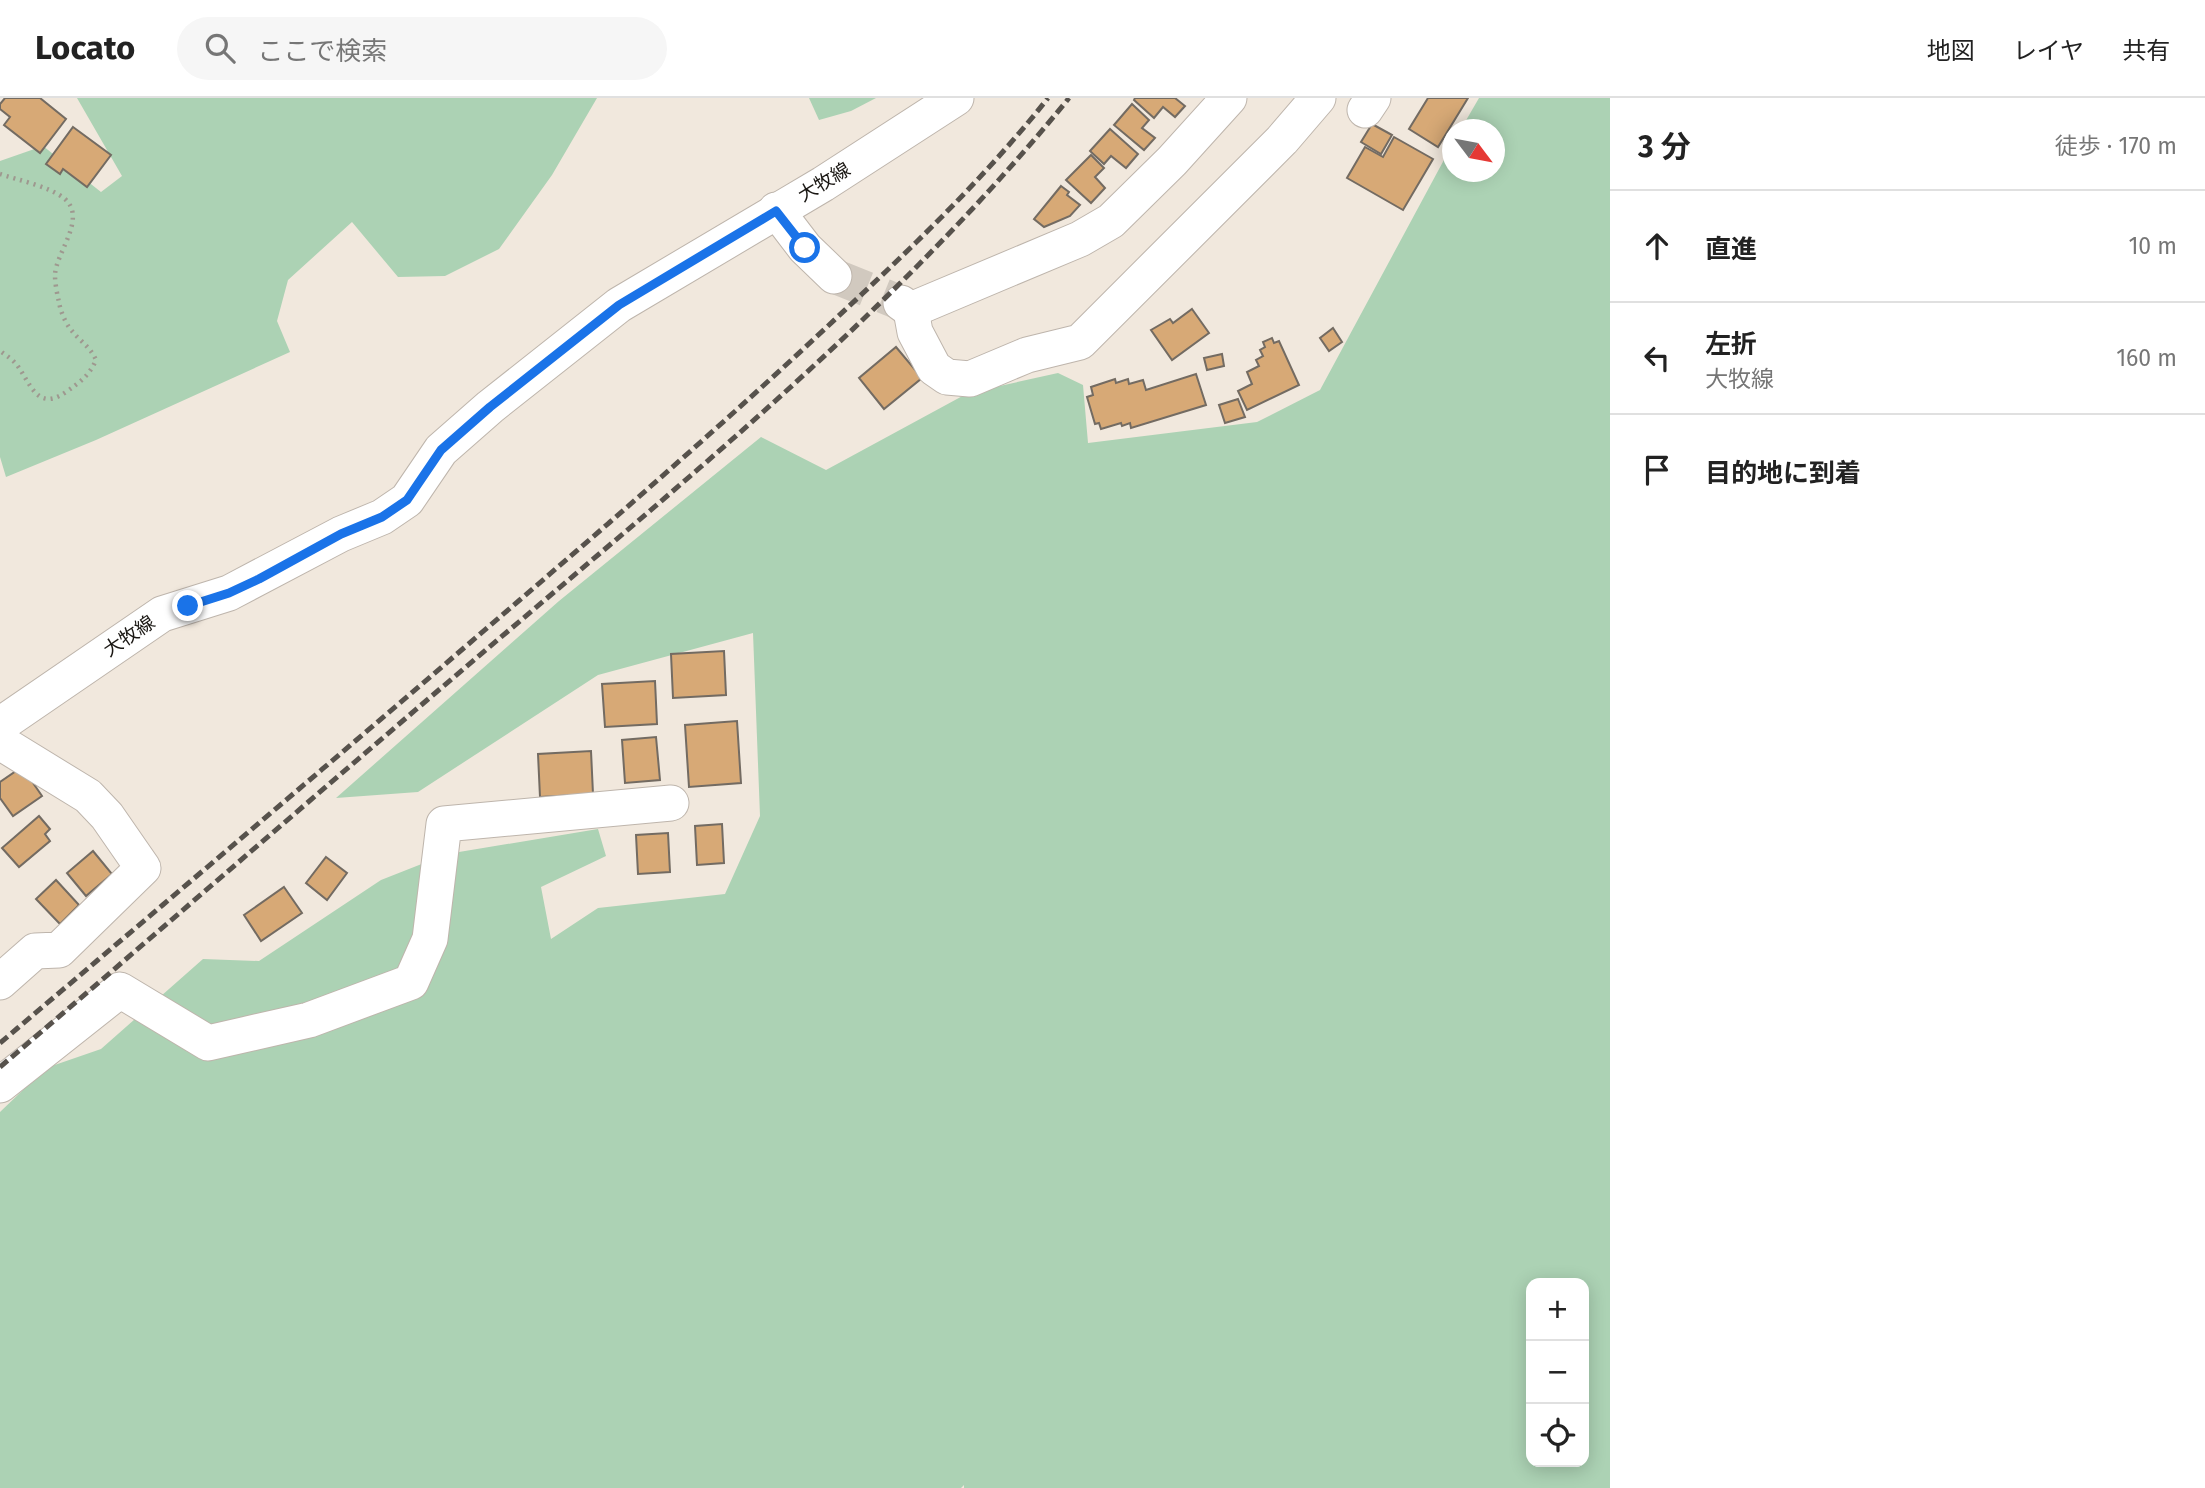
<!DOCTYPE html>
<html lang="ja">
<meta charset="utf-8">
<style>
:root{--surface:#fff;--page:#f6f6f6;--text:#222;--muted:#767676;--line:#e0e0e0}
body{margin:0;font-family:"Fira Sans","Noto Sans JP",sans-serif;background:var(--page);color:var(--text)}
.controls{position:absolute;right:21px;bottom:21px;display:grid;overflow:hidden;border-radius:14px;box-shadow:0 4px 18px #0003}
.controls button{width:63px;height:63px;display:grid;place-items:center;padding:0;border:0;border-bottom:2px solid var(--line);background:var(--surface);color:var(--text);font:35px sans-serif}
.compass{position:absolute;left:1442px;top:21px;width:63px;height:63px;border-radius:50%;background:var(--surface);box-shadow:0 4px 18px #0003;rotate:122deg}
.stop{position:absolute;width:21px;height:21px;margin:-16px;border:5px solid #1a73e8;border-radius:50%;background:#fff}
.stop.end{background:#1a73e8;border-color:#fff;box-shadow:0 2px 7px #0008}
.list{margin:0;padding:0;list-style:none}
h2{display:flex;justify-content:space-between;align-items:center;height:91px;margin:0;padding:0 28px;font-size:30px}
h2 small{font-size:23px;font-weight:400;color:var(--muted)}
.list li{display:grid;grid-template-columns:46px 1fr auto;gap:21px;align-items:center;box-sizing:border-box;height:112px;padding:0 28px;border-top:2px solid var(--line)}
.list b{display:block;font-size:26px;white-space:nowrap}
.list p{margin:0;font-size:23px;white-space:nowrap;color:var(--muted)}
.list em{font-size:23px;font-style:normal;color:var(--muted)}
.icon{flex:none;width:38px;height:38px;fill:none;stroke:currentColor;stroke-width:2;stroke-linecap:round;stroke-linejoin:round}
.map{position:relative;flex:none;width:1610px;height:1390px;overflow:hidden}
header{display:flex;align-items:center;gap:42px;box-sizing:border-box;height:98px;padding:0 35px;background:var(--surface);border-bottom:2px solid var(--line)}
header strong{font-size:33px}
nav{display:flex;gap:38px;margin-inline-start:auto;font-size:24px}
.search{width:490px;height:63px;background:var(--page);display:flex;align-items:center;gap:18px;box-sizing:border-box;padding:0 24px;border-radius:38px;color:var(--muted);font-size:26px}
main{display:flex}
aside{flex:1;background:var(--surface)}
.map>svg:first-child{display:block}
.green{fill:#acd2b4;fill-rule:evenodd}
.building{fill:#d7a976;stroke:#736b62;stroke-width:2}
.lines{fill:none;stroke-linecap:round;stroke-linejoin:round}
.minor-tunnel{stroke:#d1c9bf;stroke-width:35;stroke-dasharray:35 18;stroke-linecap:butt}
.minor-casing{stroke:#beb5ac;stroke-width:37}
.path{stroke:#9e988f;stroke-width:4.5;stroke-dasharray:2 5;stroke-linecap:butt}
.minor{stroke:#fff;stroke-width:35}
.rail{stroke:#57524c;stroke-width:5;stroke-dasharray:10 5;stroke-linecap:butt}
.route{stroke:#1a73e8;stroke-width:9}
.labels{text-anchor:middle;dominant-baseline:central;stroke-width:5;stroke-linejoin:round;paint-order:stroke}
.street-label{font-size:19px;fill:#1a1713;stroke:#fff}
</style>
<header>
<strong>Locato</strong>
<div class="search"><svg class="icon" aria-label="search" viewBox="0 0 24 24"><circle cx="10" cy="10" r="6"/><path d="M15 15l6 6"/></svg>ここで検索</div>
<nav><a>地図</a><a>レイヤ</a><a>共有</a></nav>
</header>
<main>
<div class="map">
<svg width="1610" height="1390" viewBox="0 0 1610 1390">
<rect width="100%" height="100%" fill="#f1e8dd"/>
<g class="green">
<path d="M77,0H597L552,77L499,151L445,178L398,179L352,124L288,182L277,223L290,254L96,342L6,379L0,359V63L43,48L101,94L122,78Z"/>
<path d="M809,0H876L851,13L819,22Z"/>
<path d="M1479,0H1610V1390H964V1387L961,1390H0V1014L46,970L101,951L203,861L259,863L381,782L447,756L598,731L606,758L541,789L551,841L598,810L725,796L760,718L753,535L598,577L418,694L336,700L559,503L761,339L826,372L968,295L1058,275L1083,287L1088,345L1257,324L1320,292L1452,47V74H1494V32L1461,31ZM1531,1185H1584V1364H1531Z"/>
</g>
<g class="building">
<path d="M5,0H40L66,21L40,55L4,27L10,19L0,11V6Z"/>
<path d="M1135,0H1175L1185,8L1175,19L1163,9L1154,20L1134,2Z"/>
<path d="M1428,0H1468L1438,49L1409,31Z"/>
<path d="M1132,6L1149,22L1142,30L1155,40L1144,52L1114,27Z"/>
<path d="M1372,26L1392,37L1381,56L1361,44Z"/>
<path d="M73,29L111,57L87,89L63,71L60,76L46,66Z"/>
<path d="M1110,31L1138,56L1126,70L1111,58L1104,66L1090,53Z"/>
<path d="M1394,39L1433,61L1403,112L1347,80L1365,49L1383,59Z"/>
<path d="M1091,57L1104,70L1095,79L1105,90L1091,105L1066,82Z"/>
<path d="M1061,88L1069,94L1067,97L1080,107L1070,118L1044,129L1034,121Z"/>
<path d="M1192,211L1209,235L1172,262L1151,232L1170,221L1173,225Z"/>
<path d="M1333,230L1342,244L1329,253L1320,240Z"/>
<path d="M1272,240L1274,245L1279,243L1299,287L1247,312L1238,293L1252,286L1247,274L1259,268L1256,262L1263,258L1260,252L1265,249L1263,244Z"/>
<path d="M896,249L922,280L884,311L859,280Z"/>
<path d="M1222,256L1224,268L1207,272L1204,260Z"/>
<path d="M1196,276L1206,307L1131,330L1130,325L1122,328L1121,325L1101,331L1099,325L1095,326L1087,299L1093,297L1091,289L1115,281L1116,285L1128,281L1129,286L1143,282L1146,292Z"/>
<path d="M1238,301L1245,319L1225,325L1219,307Z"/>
<path d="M724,553L726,597L673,600L671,556Z"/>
<path d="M655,583L657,626L605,629L602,586Z"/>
<path d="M737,623L741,685L689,689L685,627Z"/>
<path d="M656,639L660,682L625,685L622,642Z"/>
<path d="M591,653L593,696L540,699L538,656Z"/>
<path d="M22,669L42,698L13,718L0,700V684Z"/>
<path d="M39,718L50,731L45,736L50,743L19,769L2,750Z"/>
<path d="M722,726L724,765L697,767L695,728Z"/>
<path d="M668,735L670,774L638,776L636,737Z"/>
<path d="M93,753L112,776L86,798L67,775Z"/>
<path d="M326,759L347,775L327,802L306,785Z"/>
<path d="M56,782L79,807L60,826L36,801Z"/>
<path d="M284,789L302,815L261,843L244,817Z"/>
</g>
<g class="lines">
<path class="minor-tunnel" d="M834,178L901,205"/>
<defs>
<g id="minor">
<path d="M1365,12L1373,0"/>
<path d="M776,112L805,150L834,178"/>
<path d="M901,205L911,212L1080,141L1111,123L1172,63L1229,0"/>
<path d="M911,212L915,234L934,270L947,279L970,281L1027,257L1080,244L1282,42L1318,0"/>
<path d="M0,627L162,516L229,495L341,436L382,419L407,402L441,352L490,309L619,207L823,86L956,0"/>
<path d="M0,644L88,698L107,718L143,770L59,852L35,853L0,884"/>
<path d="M0,987L120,892L208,945L309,922L411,884L430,841L444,726L671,705"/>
</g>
</defs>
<use href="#minor" class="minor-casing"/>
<path class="path" d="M0,76C18,82 51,89 65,101C87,121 56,154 55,177C55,185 57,196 59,204C60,211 64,222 69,229C77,241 90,248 96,262C89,278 80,284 66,294C37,314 31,286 17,267C13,262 6,257 0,253"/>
<use href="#minor" class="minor"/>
<g class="rail">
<path d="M0,945C204,772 408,599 610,424C690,354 770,283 847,210C918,144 988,76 1048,0"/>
<path d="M0,969C169,825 337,678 507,534C704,367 906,201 1069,0"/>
</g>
</g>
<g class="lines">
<path class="route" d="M188,508L229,495L259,481L341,436L382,419L407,402L441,352L490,309L619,207L776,113L805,150"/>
</g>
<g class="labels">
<g class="street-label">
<text transform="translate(824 84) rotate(-31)">大牧線</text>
<text transform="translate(129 538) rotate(-34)">大牧線</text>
</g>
</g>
</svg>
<div class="controls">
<button>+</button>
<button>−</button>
<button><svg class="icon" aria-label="locate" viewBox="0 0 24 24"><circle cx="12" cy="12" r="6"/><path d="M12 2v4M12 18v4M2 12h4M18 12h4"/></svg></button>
</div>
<svg class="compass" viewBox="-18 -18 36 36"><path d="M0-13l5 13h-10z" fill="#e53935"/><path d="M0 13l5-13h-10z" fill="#767676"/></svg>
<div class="stop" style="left:805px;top:150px"></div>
<div class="stop end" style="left:188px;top:508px"></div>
</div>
<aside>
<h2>3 分<small>徒歩 · 170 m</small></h2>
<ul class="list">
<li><svg class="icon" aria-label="ahead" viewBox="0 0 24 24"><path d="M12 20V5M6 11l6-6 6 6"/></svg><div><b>直進</b></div><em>10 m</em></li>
<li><svg class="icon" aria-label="left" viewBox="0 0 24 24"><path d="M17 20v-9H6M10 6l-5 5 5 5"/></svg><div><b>左折</b><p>大牧線</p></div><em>160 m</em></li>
<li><svg class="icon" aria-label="arrive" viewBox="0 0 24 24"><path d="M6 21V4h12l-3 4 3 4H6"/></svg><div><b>目的地に到着</b></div></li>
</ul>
</aside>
</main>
